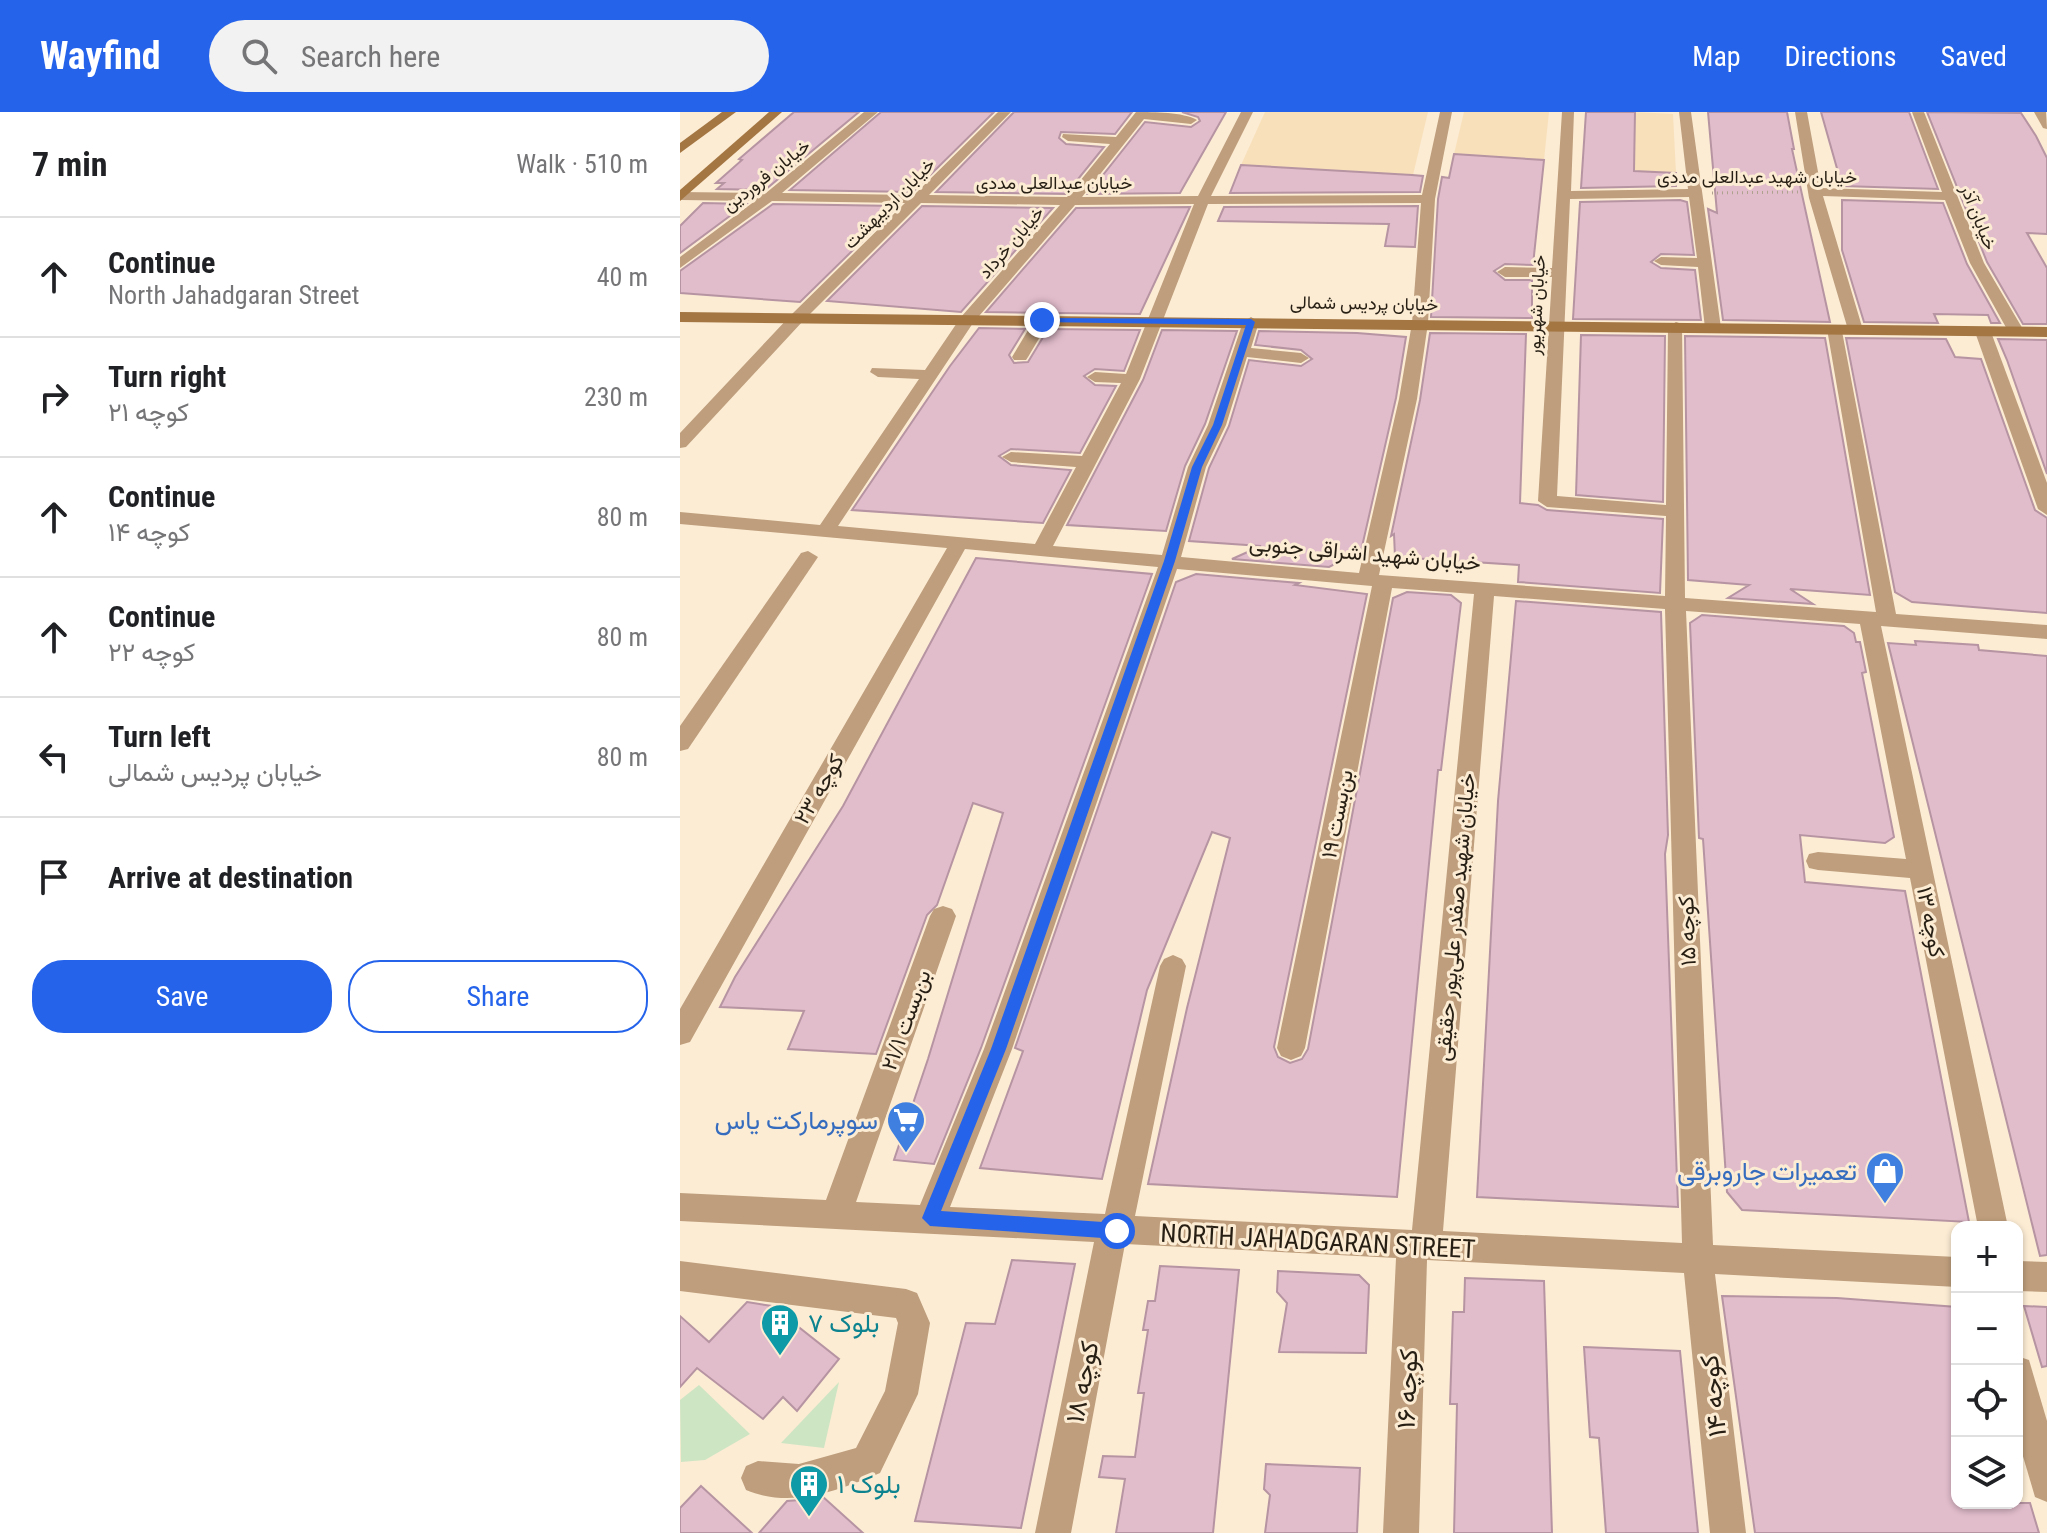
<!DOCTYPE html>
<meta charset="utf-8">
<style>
:root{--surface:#fff;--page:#f2f2f2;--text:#202124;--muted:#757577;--line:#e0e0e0;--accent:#2563eb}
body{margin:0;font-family:"Roboto Condensed",Vazirmatn,sans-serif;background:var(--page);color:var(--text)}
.controls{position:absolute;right:24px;bottom:24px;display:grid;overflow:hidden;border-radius:16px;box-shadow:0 2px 6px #0004}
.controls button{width:72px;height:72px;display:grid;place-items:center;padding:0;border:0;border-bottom:2px solid var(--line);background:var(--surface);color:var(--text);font:40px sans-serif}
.stop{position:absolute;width:24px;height:24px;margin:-18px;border:6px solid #2563eb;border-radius:50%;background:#fff}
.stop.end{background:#2563eb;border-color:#fff;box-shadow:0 2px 8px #0008}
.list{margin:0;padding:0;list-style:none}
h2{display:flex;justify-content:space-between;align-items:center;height:104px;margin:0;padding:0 32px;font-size:34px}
h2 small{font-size:26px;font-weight:400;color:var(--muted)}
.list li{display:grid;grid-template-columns:52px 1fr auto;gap:24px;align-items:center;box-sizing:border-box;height:120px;padding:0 32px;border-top:2px solid var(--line)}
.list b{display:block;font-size:30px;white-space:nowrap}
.list p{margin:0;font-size:26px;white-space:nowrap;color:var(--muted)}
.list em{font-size:26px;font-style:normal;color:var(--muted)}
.actions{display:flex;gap:16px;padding:24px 32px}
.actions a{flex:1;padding:18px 0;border:2px solid var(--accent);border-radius:32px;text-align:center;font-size:28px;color:var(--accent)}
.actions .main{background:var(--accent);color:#fff}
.icon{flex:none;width:44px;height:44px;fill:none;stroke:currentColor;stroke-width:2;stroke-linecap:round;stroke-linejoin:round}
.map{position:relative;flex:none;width:1367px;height:1421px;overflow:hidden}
header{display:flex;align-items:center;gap:48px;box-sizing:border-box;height:112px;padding:0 40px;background:var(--accent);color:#fff}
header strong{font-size:38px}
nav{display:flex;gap:44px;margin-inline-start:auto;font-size:28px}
.search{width:560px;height:72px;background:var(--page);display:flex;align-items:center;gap:20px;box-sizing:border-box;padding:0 28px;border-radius:44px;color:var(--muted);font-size:30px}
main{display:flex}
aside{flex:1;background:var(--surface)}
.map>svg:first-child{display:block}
.built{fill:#f8e0ba}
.green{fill:#cee5c4}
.building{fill:#e1bccb;stroke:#b794a2;stroke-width:2}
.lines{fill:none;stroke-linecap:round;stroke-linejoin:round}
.path{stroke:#aea18e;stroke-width:3;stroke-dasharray:1 4;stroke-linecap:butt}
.street{fill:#be9e7c;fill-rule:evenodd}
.secondary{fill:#a47642;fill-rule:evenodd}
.route{fill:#2563eb}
.labels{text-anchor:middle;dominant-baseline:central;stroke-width:6;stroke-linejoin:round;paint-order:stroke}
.far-street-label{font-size:18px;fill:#271f14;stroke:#fcecd4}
.street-label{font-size:22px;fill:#271f14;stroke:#fcecd4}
.near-shop-label{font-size:26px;fill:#366cbe;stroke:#fcecd4;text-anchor:end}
.near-street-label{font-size:26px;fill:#271f14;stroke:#fcecd4}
.near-culture-label{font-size:26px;fill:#0d838f;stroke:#fcecd4;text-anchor:start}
</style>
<header>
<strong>Wayfind</strong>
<div class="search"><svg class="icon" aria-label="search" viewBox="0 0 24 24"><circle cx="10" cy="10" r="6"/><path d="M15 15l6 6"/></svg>Search here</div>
<nav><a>Map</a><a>Directions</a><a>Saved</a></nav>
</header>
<main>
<aside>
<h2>7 min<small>Walk · 510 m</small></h2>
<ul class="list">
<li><svg class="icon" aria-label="ahead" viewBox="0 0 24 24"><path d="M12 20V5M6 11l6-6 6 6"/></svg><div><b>Continue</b><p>North Jahadgaran Street</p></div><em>40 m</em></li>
<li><svg class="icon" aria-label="right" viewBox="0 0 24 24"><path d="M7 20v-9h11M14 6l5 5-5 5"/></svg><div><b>Turn right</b><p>کوچه ۲۱</p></div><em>230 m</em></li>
<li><svg class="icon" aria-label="ahead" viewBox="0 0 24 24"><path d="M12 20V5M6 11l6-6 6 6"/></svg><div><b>Continue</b><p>کوچه ۱۴</p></div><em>80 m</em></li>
<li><svg class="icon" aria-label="ahead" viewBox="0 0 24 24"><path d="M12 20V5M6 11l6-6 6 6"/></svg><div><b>Continue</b><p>کوچه ۲۲</p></div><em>80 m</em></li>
<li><svg class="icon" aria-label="left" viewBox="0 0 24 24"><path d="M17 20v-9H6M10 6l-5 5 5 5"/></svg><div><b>Turn left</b><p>خیابان پردیس شمالی</p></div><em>80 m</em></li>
<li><svg class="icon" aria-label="arrive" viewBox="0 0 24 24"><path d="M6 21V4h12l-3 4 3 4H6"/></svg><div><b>Arrive at destination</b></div></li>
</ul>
<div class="actions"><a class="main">Save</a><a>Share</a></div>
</aside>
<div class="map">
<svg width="1367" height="1421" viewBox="0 0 1367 1421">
<rect width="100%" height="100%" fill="#fcecd4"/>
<g class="built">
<path d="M585,0H748L733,63L561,53Z"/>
<path d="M784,0H869L864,48L774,42Z"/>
<path d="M955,0L993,2L996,61L955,59Z"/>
</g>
<g class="green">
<path d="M159,1270L144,1336L101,1331Z"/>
<path d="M19,1273L70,1322L25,1348L1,1350L0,1288Z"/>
</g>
<g class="building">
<path d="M114,0H179L85,78L37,77L44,71H36L62,48L59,47Z"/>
<path d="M201,0H314L233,80L110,78Z"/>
<path d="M334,0H452L435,22L381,20L379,26L386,32L424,35L386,82L256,80Z"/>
<path d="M502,0H546L500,81L408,82L465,10L511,15L520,9L518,5Z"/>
<path d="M906,0H955L954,59L996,61V74L901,76Z"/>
<path d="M1028,0H1107L1114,37H1112L1150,210L1043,208L1028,97L1037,101Z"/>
<path d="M1141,0H1229L1258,77L1162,74Z"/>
<path d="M1247,0L1341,1L1356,24L1367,46V122L1347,121L1367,156V212H1343L1307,150Z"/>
<path d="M774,42L864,48L853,153L825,152L814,159L825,168H852V206L751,205L758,87L762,65L769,66Z"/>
<path d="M561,53L732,63L743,64L740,80L550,81Z"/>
<path d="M1000,88L1007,90L1014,143L981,142L971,150L981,156L1015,158L1021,208L893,207L900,90Z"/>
<path d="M1162,88L1263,91L1287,152L1320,211H1311L1308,203L1254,202L1258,211L1184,210L1162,138Z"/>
<path d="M23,91L66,92L0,141V114Z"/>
<path d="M93,92L218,94L120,190L0,181V159Z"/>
<path d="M242,94L373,96L281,200L147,189Z"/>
<path d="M738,94L735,135L705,134L709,112L538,109L544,95Z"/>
<path d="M510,95L460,202L306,200L396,96Z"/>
<path d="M299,216L345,217L329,243L334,251L348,250L368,217L460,218L444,259L415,257L404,264L415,273L436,274L400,341L331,337L319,344L331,353L391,358L363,411L172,398L270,254Z"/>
<path d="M482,218L557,219L525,312L505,354L486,419L387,413L463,268Z"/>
<path d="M579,219L677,221L726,225L716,286L681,439L649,455L552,447L581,434L509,429L529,356L549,314L569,248L621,254L632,247L621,238L575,233Z"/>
<path d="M750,221L846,222L840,391L858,393L867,398L983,407L980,481L838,470L839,453L715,445L714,422L711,424L740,288Z"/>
<path d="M901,223L985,224L983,390L896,383Z"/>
<path d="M1005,224L1145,226L1190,483L1110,477L1133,492L1048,486L1069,473L1008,468Z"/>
<path d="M1166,226L1266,227L1275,245L1301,247L1355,398L1367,406V501L1232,490L1215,480Z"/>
<path d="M1318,227L1367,228V362L1327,248Z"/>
<path d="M296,446L472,462L301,936L254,1052L214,1048L248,947L323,701L293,691L257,793L247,803L196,942L108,937L124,899L40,895L55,865L163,694Z"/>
<path d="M516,462L619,471L615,473L687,482L594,935L598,945L610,951L622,947L628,937L713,486L727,480L771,483L781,491L761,658H758L717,1085L468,1072L507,896L550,726L532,720L467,878L422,1067L300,1056L343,939L335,936L496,470Z"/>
<path d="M836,489L981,500L988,723L985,742L998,1095L797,1085L818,689Z"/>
<path d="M1022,503L1164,514L1174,521L1176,530H1180L1186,560L1182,561L1214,725L1205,731L1120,723L1125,770L1225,779L1289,1110L1062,1098L1047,1080L1023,727L1019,726L1010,511Z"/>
<path d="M1235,529L1298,533L1299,538L1367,544V1143L1360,1144L1208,531L1236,533Z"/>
<path d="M332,1148L395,1152L341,1416L235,1409L286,1211L315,1212Z"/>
<path d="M480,1154L559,1158L533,1421H436L445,1367L419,1365L423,1344L455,1345L464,1281H458L468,1218H463L468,1189H475Z"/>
<path d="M598,1159L679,1163L689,1173L686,1241L599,1240L607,1191L597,1180Z"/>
<path d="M785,1166L864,1169L872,1421H774L777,1292H770L773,1200H784Z"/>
<path d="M1042,1184L1157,1186L1277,1195V1391H1350L1359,1421H1075Z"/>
<path d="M67,1190L92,1194L159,1247L117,1299L103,1285L83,1307L17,1256L0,1275V1204L29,1230Z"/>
<path d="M1344,1194L1367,1195V1254L1362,1255Z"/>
<path d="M904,1235L1000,1239L1018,1421H926L919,1326L910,1325Z"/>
<path d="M586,1352L680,1356L677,1421H585L590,1383L584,1377Z"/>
<path d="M21,1374L72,1421H0V1396Z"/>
<path d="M142,1384L183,1421H79L107,1389L120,1388L127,1396Z"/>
</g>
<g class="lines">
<path class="path" d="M1032,81L1118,80"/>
<g class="street">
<path d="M184,0H198L102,81L234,83L318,0H331L249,83L387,85L430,32L388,29L382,25L383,22L436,25L456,0C474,0 503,0 517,8L511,12L464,7L402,85L518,84L561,0H573L531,84L742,83L760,0H772L755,87L748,211L737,287L699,463L985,484L986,404L867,395L858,389L872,165H825L817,160L825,155L872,156L882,0H894L891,79L1008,77L999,0H1011L1041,216L1033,221L1025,216L1018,155L981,153L974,149L981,145L1017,146L1009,85L890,87L877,384L986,393L988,215L996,210L1002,212L1005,486L1196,500L1147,217L1149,214H1161L1216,502L1367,513V527L1201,514L1328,1115H1298L1230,766L1138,758L1129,756L1126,749L1129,742L1138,740L1226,747L1180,512L1006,499L1033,1133L1277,1145V1175L1035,1162L1066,1421H1030L1004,1161L747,1148L739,1421H703L716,1146L445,1132L391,1421H355L414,1130L0,1109V1081L146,1088L250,804L254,797L263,794L272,797L276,804L176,1090L240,1093L304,937L478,455L285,437L10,930L0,933V897L267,436L0,412V400L140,413L239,267L198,265L190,260L192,256L245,258L281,205L380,93L241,91L123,209L6,335L0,336V321L111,203L225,91L92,89L0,156V145L75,89L1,88L0,80L86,81ZM741,91L732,211L719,287L679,461L501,445L526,355L546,313L567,245L621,251L629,246L621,241L571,236L579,210L571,205L563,210L528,313L508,355L482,443L373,434L460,267L528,92ZM514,92L446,262L415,260L407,265L415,270L441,271L402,344L331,340L322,345L331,350L396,355L355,432L158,414L293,211L395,93ZM497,457L692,474L597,936L601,944L611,948L621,944L625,936L712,476L794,482L732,1118L455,1104L506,854L502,847L493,843L484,847L480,854L425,1102L270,1095L332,937ZM814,484L985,497L1002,1131L763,1119Z"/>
<path d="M1115,0H1127L1141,76L1262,80L1232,0H1244L1304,151L1344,219L1342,222H1330L1328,219L1290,151L1265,88L1143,84L1183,218L1181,221H1169L1129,86Z"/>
<path d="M1354,0H1366L1367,17L1363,16Z"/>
<path d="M362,203L370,208L348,245L346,248H334L332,245L356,205Z"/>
<path d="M1303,215L1311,220L1367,371V403L1358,397L1295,220Z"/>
<path d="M128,439L138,445L8,637L0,639V614L121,441Z"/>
<path d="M0,1149L226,1177L237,1181L250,1211L238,1282L200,1361C157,1379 112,1397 66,1378L61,1366L66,1354L78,1349L119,1352L176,1336L205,1279L218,1211L216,1206L0,1179Z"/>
<path d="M1337,1149L1367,1150V1180L1337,1179Z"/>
<path d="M1337,1244L1349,1248L1367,1309V1390L1355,1385L1337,1324Z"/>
</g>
<g class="secondary">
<path d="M42,0H56L0,41V31Z"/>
<path d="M89,0H102L0,89V78Z"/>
<path d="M0,200L1367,215V225L0,210Z"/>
</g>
</g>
<path class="route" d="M362,206L571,207L575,210L542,313L522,355L495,449L326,937L261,1099L437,1111L446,1119L437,1127L250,1114L242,1106L311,937L484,449L512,355L533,313L566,213L359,210Z"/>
<defs>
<symbol id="supermarket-pin" viewBox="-11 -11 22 30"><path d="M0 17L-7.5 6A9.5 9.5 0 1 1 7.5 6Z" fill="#3f7fe0" stroke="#fcecd4"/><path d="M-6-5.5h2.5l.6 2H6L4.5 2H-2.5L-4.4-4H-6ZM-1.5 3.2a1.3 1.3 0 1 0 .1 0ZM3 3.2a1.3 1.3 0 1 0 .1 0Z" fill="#fff"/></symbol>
<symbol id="shop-pin" viewBox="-11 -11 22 30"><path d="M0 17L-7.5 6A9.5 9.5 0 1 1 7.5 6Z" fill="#3f7fe0" stroke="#fcecd4"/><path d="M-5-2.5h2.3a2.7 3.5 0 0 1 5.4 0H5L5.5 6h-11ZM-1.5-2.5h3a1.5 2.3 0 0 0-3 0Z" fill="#fff"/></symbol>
<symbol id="building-pin" viewBox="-11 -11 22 30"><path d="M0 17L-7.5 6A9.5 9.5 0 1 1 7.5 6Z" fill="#0f9aa8" stroke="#fcecd4"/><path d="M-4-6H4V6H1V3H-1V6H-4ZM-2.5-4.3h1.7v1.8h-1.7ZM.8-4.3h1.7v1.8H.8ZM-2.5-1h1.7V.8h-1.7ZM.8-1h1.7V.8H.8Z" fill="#fff"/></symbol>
</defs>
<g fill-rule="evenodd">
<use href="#supermarket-pin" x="204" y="986" width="44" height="60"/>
<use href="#shop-pin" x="1183" y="1037" width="44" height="60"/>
<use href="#building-pin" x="78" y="1189" width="44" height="60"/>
<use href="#building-pin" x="107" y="1350" width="44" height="60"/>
</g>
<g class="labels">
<g class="far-street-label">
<text transform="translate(86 63) rotate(-38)">خیابان فروردین</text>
<text x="1077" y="64">خیابان شهید عبدالعلی مددی</text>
<text x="374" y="70">خیابان عبدالعلی مددی</text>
<text transform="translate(209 91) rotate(-45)">خیابان اردیبهشت</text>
<text transform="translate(1299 105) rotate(68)">خیابان آذر</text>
<text transform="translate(331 130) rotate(-49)">خیابان خرداد</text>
<text transform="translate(684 191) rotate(1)">خیابان پردیس شمالی</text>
<text transform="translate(856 193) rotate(-87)">خیابان شهریور</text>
</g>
<g class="street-label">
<text transform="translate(685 441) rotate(5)">خیابان شهید اشراقی جنوبی</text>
<text transform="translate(139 677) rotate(-60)">کوچه ۲۳</text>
<text transform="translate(657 702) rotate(-79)">بن‌بست ۱۹</text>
<text transform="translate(775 805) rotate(-85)">خیابان شهید صفدر علی‌پور حقیقی</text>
<text transform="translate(1251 810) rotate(79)">کوچه ۱۳</text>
<text transform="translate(1007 819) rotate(-92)">کوچه ۱۵</text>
<text transform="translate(226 908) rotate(-70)">بن‌بست ۲۱/۱</text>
</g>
<g class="near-shop-label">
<text x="198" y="1008">سوپرمارکت یاس</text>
<text x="1177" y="1059">تعمیرات جاروبرقی</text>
</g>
<g class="near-street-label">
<text transform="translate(638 1129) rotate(3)">NORTH JAHADGARAN STREET</text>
<text transform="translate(402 1270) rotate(-79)">کوچه ۱۸</text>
<text transform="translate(727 1277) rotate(-88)">کوچه ۱۶</text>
<text transform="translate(1033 1284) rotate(-96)">کوچه ۱۴</text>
</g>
<g class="near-culture-label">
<text x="128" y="1211">بلوک ۷</text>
<text x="157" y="1372">بلوک ۱</text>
</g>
</g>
</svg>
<div class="controls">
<button>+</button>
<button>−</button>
<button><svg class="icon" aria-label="locate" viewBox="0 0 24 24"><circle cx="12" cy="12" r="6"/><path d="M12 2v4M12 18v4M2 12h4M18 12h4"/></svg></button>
<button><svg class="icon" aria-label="layers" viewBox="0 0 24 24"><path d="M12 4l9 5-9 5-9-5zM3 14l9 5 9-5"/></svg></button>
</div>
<div class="stop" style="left:437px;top:1119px"></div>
<div class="stop end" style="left:362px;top:208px"></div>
</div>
</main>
